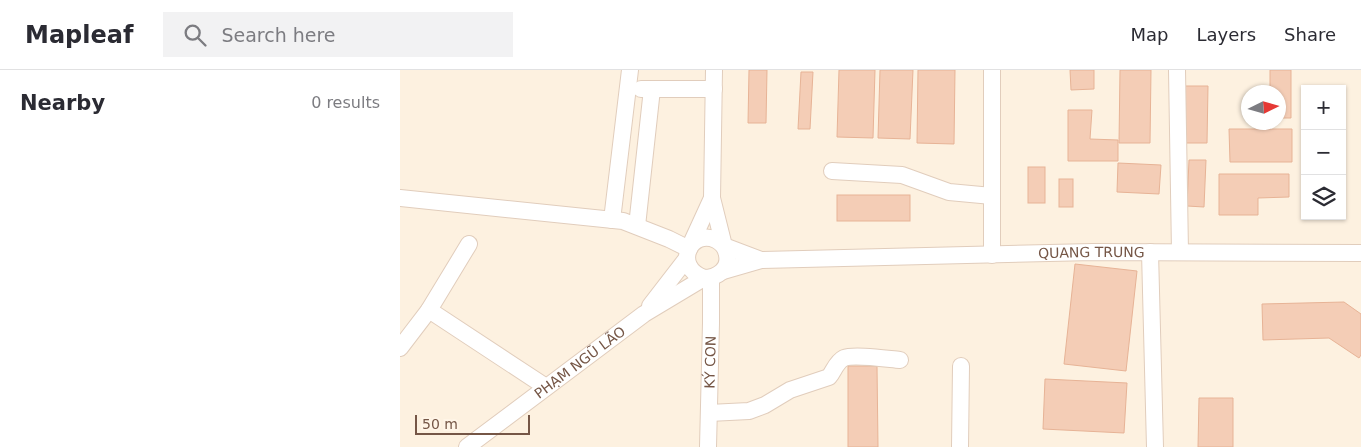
<!DOCTYPE html>
<meta charset="utf-8">
<style>
:root{--surface:#fff;--page:#f2f2f3;--text:#2b2b33;--muted:#7c7c81;--line:#e1e1e2}
body{margin:0;font-family:"DejaVu Sans",sans-serif;background:var(--page);color:var(--text)}
.controls{position:absolute;right:15px;top:15px;display:grid;overflow:hidden;border-radius:0px;box-shadow:0 1px 4px #0004}
.controls button{width:45px;height:45px;display:grid;place-items:center;padding:0;border:0;border-bottom:1px solid var(--line);background:var(--surface);color:var(--text);font:25px sans-serif}
.compass{position:absolute;left:841px;top:15px;width:45px;height:45px;border-radius:50%;background:var(--surface);box-shadow:0 1px 4px #0004;rotate:85deg}
.scale{position:absolute;left:15px;bottom:12px;width:115px;box-sizing:border-box;padding-left:5px;border:2px solid #755646;border-top:0;font-size:14px;line-height:18px;white-space:nowrap;color:#755646;-webkit-text-stroke:4px #fff5e7;paint-order:stroke}
.list{margin:0;padding:0;list-style:none}
h2{display:flex;justify-content:space-between;align-items:center;height:65px;margin:0;padding:0 20px;font-size:21px}
h2 small{font-size:16px;font-weight:400;color:var(--muted)}
.icon{flex:none;width:28px;height:28px;fill:none;stroke:currentColor;stroke-width:2;stroke-linecap:round;stroke-linejoin:round}
.map{position:relative;flex:none;width:961px;height:377px;overflow:hidden}
header{display:flex;align-items:center;gap:30px;box-sizing:border-box;height:70px;padding:0 25px;background:var(--surface);border-bottom:1px solid var(--line)}
header strong{font-size:24px}
nav{display:flex;gap:28px;margin-inline-start:auto;font-size:18px}
.search{width:350px;height:45px;background:var(--page);display:flex;align-items:center;gap:12px;box-sizing:border-box;padding:0 18px;border-radius:0px;color:var(--muted);font-size:19px}
main{display:flex}
aside{flex:1;background:var(--surface)}
.map>svg:first-child{display:block}
.building{fill:#f4cdb6;stroke:#e7b396}
.lines{fill:none;stroke-linecap:round;stroke-linejoin:round}
.minor-casing{stroke:#e1cdbc;stroke-width:18}
.minor{stroke:#fff;stroke-width:16}
.labels{text-anchor:middle;dominant-baseline:central;stroke-width:4;stroke-linejoin:round;paint-order:stroke}
.street-label{font-size:14px;fill:#755646;stroke:#fff5e7}
</style>
<header>
<strong>Mapleaf</strong>
<div class="search"><svg class="icon" aria-label="search" viewBox="0 0 24 24"><circle cx="10" cy="10" r="6"/><path d="M15 15l6 6"/></svg>Search here</div>
<nav><a>Map</a><a>Layers</a><a>Share</a></nav>
</header>
<main>
<aside>
<h2>Nearby<small>0 results</small></h2>
<ul class="list">
</ul>
</aside>
<div class="map">
<svg width="961" height="377" viewBox="0 0 961 377">
<rect width="100%" height="100%" fill="#fdf1e0"/>
<g class="building">
<path d="M349,0H367L366,53H348Z"/>
<path d="M439,0H475L473,68L437,67Z"/>
<path d="M480,0H513L510,69L478,68Z"/>
<path d="M518,0H555L554,74L517,73Z"/>
<path d="M670,0H694V19L671,20Z"/>
<path d="M720,0H751L750,73H719Z"/>
<path d="M870,0H891V48H878V22H870Z"/>
<path d="M401,2H413L410,59H398Z"/>
<path d="M784,16H808L807,73H784Z"/>
<path d="M668,40H692L690,69L718,70V91H668Z"/>
<path d="M829,59H892V92H830Z"/>
<path d="M789,90H806L804,137L787,136Z"/>
<path d="M718,93L761,95L759,124L717,122Z"/>
<rect x="628" y="97" width="17" height="36"/>
<path d="M819,104H889V127L858,128V145H819Z"/>
<rect x="659" y="109" width="14" height="28"/>
<rect x="437" y="125" width="73" height="26"/>
<path d="M675,194L737,201L726,301L664,294Z"/>
<path d="M944,232L961,244V285L959,288L929,268L863,270L862,234Z"/>
<path d="M448,296H477L478,377H448Z"/>
<path d="M645,309L727,313L724,363L643,359Z"/>
<path d="M799,328H833V377H798Z"/>
</g>
<g class="lines">
<defs>
<g id="minor">
<path d="M314,0L312,128L324,176L361,190"/>
<path d="M592,0V185"/>
<path d="M777,0L780,182"/>
<path d="M241,19H314"/>
<path d="M432,101L502,105L549,122L592,126"/>
<path d="M0,128L223,151L269,169L289,179"/>
<path d="M212,150L230,0"/>
<path d="M237,156L252,19"/>
<path d="M69,174L29,240L146,317"/>
<path d="M290,176L312,128"/>
<path d="M750,182L755,377"/>
<path id="s1" d="M323,201L361,190L693,182L961,183"/>
<path d="M250,236L287,188"/>
<path d="M0,278L29,240"/>
<path d="M309,343L349,341L365,335L390,320L429,307C434,301 436,292 444,288C454,284 488,289 500,290"/>
<path id="s2" d="M67,377L244,244L304,208C317,208 330,199 327,185C326,178 322,173 316,170C291,158 272,196 304,208"/>
<path id="s3" d="M308,377L311,253V208"/>
<path d="M560,377L561,296"/>
</g>
</defs>
<use href="#minor" class="minor-casing"/>
<use href="#minor" class="minor"/>
</g>
<g class="labels">
<g class="street-label">
<text stroke="none"><textPath href="#s1" startOffset="370">QUANG TRUNG</textPath></text>
<text stroke="none"><textPath href="#s2" startOffset="141">PHẠM NGŨ LÃO</textPath></text>
<text stroke="none"><textPath href="#s3" startOffset="85">KÝ CON</textPath></text>
</g>
</g>
</svg>
<div class="controls">
<button>+</button>
<button>−</button>
<button><svg class="icon" aria-label="layers" viewBox="0 0 24 24"><path d="M12 4l9 5-9 5-9-5zM3 14l9 5 9-5"/></svg></button>
</div>
<svg class="compass" viewBox="-18 -18 36 36"><path d="M0-13l5 13h-10z" fill="#e53935"/><path d="M0 13l5-13h-10z" fill="#7c7c81"/></svg>
<div class="scale">50 m</div>
</div>
</main>
